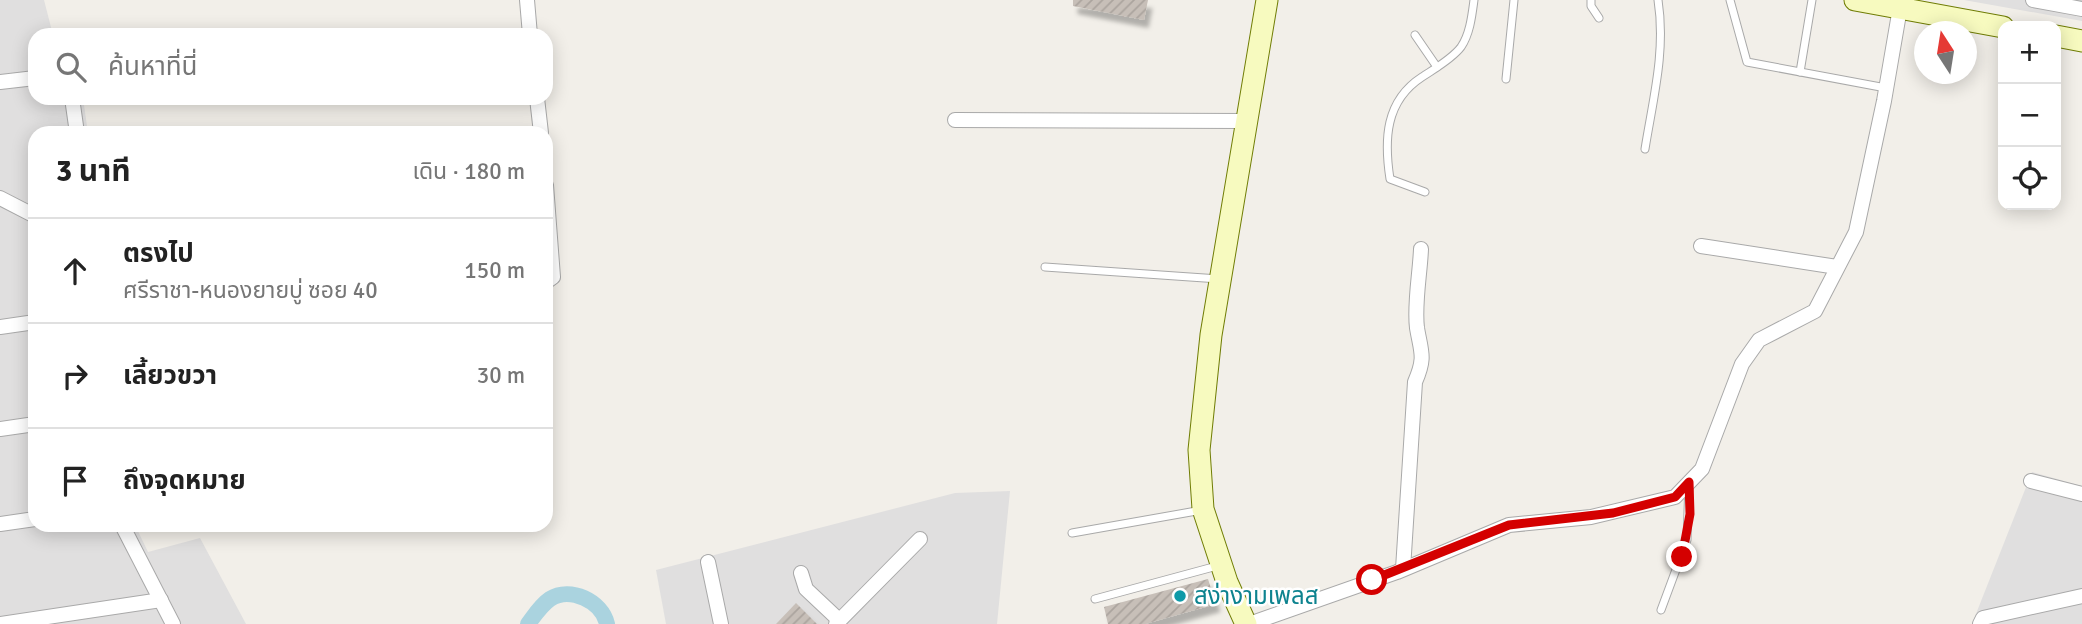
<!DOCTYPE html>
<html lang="th">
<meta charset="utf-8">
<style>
:root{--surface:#fff;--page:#f6f6f6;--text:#222;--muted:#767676;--line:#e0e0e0}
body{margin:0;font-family:Signika,"Noto Sans Thai",sans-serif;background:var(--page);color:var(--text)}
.controls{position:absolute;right:21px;top:21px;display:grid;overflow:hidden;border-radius:14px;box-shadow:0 4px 18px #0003}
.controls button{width:63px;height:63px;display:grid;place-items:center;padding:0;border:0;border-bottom:2px solid var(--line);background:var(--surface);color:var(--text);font:35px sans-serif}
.compass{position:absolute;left:1914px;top:21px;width:63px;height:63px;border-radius:50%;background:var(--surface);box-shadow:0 4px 18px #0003;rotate:348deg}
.stop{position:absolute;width:21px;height:21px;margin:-16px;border:5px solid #d40000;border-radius:50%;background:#fff}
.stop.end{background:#d40000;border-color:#fff;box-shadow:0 2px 7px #0008}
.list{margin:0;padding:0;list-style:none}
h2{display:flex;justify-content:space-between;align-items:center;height:91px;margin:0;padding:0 28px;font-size:30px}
h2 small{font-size:23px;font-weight:400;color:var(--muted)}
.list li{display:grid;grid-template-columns:46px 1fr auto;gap:21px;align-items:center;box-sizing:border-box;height:105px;padding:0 28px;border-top:2px solid var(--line)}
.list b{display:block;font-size:26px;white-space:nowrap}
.list p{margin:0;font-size:23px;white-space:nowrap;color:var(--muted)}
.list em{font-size:23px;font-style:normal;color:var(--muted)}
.icon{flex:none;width:38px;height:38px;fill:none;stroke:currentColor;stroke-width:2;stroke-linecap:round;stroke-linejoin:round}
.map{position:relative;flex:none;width:2082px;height:624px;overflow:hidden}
.search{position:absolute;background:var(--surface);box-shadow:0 4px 18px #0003;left:28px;top:28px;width:525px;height:77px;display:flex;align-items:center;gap:18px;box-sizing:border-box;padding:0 24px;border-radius:21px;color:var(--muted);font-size:26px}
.panel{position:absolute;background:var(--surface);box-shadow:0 4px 18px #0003;left:28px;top:126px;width:525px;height:406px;border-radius:21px}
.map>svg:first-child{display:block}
.residential{fill:#e0dfdf}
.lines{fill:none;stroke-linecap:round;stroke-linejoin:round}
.canal{stroke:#aad3df;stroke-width:16}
.building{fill:url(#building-hatch);filter:url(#shadow)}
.lane-casing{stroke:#a9a9a9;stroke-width:9}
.street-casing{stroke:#a9a9a9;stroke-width:16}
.secondary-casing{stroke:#707d05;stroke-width:23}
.lane{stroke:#fff;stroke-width:7}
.street{stroke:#fff;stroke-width:14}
.secondary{stroke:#f7fabf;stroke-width:21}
.route{stroke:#d40000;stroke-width:9}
.culture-dot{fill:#0f9aa8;stroke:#fff;stroke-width:2.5}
.labels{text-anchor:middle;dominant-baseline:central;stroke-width:5;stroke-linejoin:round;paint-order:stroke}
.culture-label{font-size:24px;fill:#0d838f;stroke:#fff;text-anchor:start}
</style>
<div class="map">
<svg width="2082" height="624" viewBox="0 0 2082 624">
<defs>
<pattern id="building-hatch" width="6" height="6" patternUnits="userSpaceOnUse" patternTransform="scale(1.75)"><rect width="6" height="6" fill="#c7bfb8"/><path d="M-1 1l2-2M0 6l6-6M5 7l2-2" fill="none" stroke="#aba49e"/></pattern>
<filter id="shadow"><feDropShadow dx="4.5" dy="8" stdDeviation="2" flood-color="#0004"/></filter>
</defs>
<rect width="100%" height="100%" fill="#f2efe9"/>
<g class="residential">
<path d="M0,0H44L53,35H35V98H83L88,133H35V525H135L148,552L200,538L246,624H0Z"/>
<path d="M1964,0H2082V21Z"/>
<path d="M2032,472L2082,486V624H1972Z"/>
<path d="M1010,491L997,624H666L656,570L955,493Z"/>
</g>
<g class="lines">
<path class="canal" d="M528,624C534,616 541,605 550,599C570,586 602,601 607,624"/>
</g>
<g class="building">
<path d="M1073,0H1148L1144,20L1073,6Z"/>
<path d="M1208,579L1216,604L1145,624H1108L1104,607Z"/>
<path d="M796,603L817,624H776Z"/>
</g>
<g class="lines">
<defs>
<g id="lane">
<path d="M1591,0V6L1599,18"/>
<path d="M1730,0L1747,62L1886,88"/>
<path d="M1415,35L1437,67"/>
<path d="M1800,72L1812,0"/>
<path d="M1506,79L1514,0"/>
<path d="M1645,149C1653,99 1666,51 1658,0"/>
<path d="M1425,192L1390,179C1384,140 1385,101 1422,77C1434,69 1452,59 1461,47C1470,34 1472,15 1474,0"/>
<path d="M1045,267L1219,279"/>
<path d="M1072,533L1202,510"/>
<path d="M1095,599L1217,566"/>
<path d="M1661,610L1687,540L1689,483"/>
</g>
<g id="street">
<path d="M527,0L530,35"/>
<path d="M2033,0L2082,9"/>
<path d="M0,82L35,78"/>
<path d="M72,98L77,133"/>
<path d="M537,98L541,133"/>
<path d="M955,120L1245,121"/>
<path d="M546,185L553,277L546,282"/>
<path d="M0,198L35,216"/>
<path d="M1701,246L1837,267"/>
<path d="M0,327L35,322"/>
<path d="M0,429L35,424"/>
<path d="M2031,481L2082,494"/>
<path d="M0,524L35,519"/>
<path d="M122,525L173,624"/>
<path d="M708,562L721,624"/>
<path d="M1403,569L1415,382C1426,357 1421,352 1417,328C1414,304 1420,274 1421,249"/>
<path d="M801,573L806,589L839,620"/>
<path d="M1,624L161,600"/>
<path d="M836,624L920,539"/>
<path d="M1249,624L1397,572L1509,525L1591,517L1675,497L1702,469L1742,364L1759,340L1815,311L1856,232L1884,101L1900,8"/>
<path d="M1980,624L1983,618L2082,596"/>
</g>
<g id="secondary">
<path d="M1855,0L2003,27"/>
<path d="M2056,36L2082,41"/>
<path d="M1246,624L1227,582L1203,509L1199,450L1211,335L1267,0"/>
</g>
</defs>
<use href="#lane" class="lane-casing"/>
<use href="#street" class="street-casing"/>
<use href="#secondary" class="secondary-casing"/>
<use href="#lane" class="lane"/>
<use href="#street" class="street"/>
<use href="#secondary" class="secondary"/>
</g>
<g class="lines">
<path class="route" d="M1372,580L1509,525L1613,513L1675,497L1689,482L1690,514L1682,557"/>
</g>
<circle class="culture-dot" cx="1180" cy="596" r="7"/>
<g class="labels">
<g class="culture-label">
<text x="1194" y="596">สง่างามเพลส</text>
</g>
</g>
</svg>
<div class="controls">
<button>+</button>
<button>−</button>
<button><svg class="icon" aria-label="locate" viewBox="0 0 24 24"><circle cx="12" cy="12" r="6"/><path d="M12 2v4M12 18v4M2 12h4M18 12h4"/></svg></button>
</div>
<svg class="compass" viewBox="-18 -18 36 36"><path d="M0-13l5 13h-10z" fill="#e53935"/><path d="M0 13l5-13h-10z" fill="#767676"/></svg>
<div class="stop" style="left:1372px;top:580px"></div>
<div class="stop end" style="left:1682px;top:557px"></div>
<div class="search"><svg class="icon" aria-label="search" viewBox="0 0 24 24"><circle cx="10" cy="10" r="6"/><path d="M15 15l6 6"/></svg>ค้นหาที่นี่</div>
<section class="panel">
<h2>3 นาที<small>เดิน · 180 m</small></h2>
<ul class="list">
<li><svg class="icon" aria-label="ahead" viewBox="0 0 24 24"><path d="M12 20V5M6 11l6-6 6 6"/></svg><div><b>ตรงไป</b><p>ศรีราชา-หนองยายบู่ ซอย 40</p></div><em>150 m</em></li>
<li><svg class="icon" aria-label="right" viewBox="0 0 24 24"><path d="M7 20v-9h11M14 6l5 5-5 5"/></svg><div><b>เลี้ยวขวา</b></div><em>30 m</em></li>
<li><svg class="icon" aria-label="arrive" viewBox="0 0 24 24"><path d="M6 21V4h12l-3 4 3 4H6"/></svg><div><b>ถึงจุดหมาย</b></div></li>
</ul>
</section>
</div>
